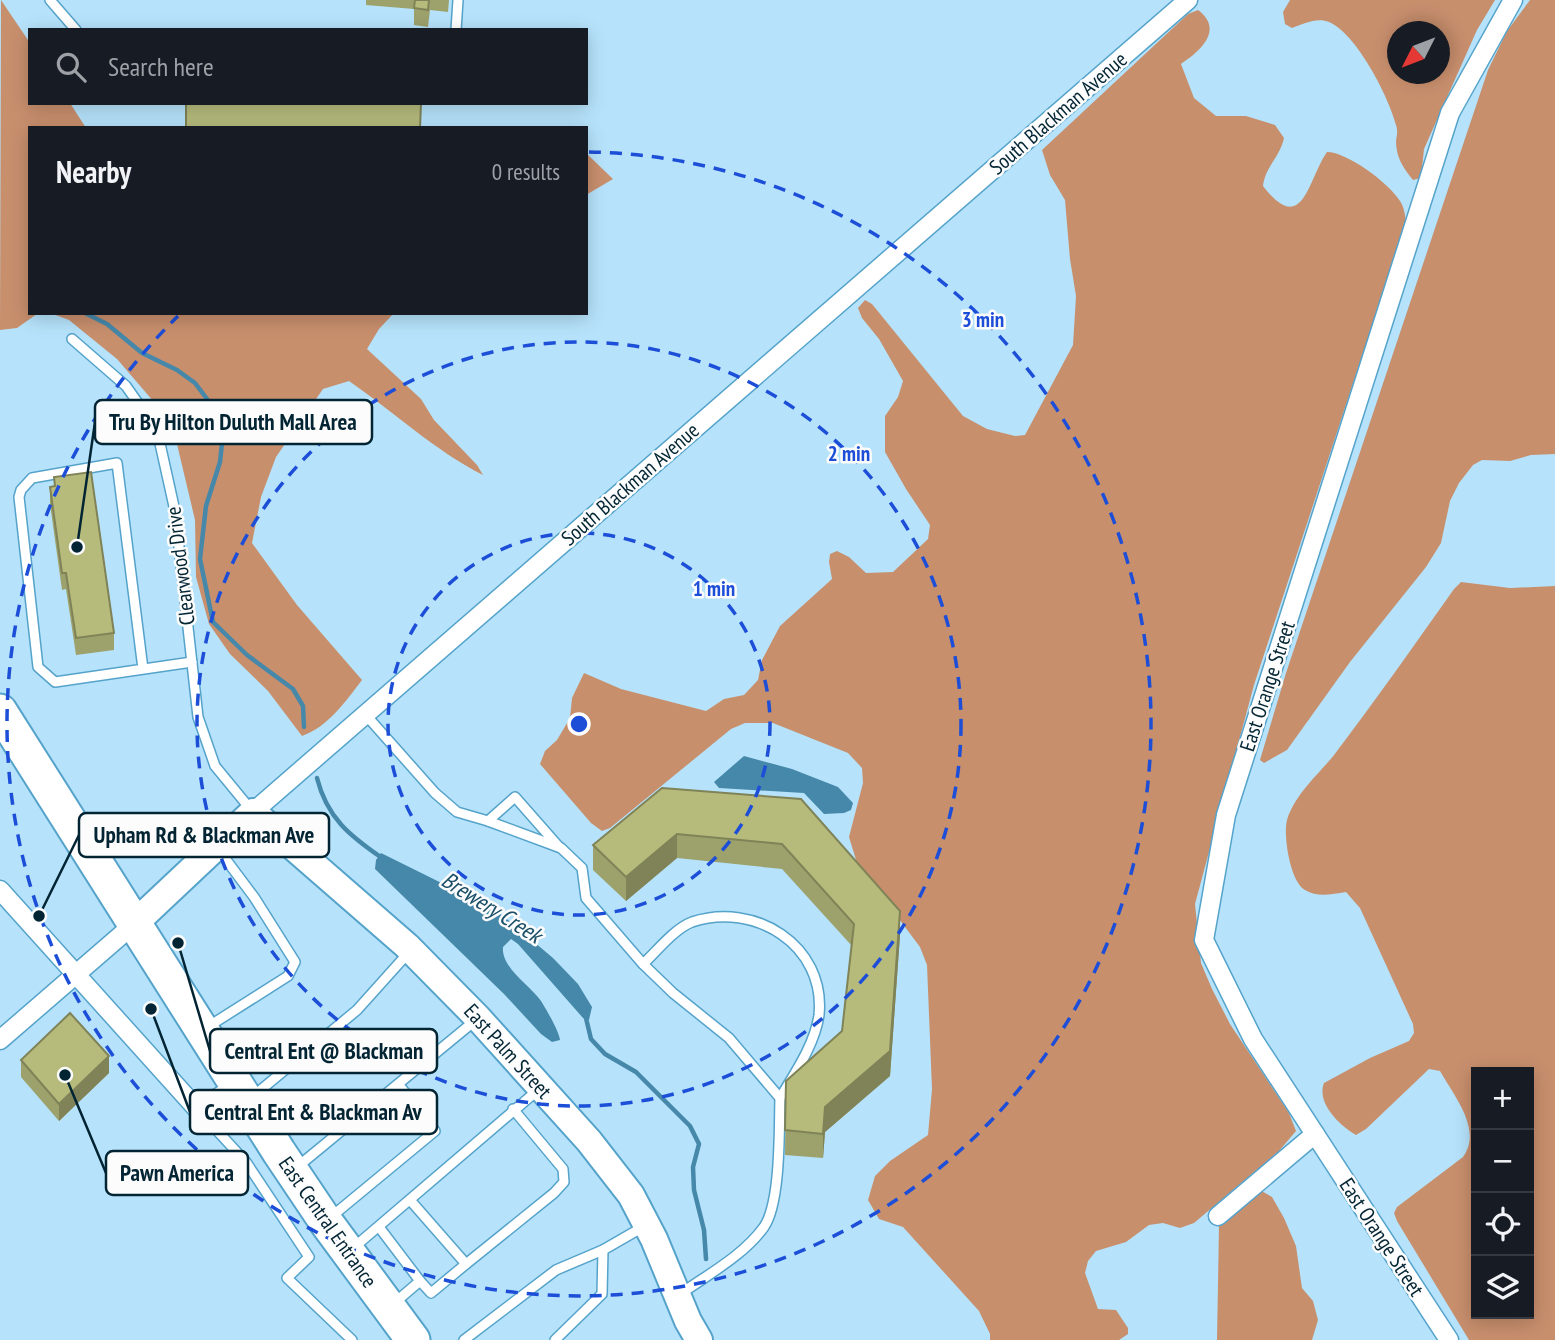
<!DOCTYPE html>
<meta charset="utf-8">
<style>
:root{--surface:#171b24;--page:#242831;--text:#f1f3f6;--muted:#9ea1a6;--line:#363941}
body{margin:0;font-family:"PT Sans Narrow",sans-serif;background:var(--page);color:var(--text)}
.controls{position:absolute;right:21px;bottom:21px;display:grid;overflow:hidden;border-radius:0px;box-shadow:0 4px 18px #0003}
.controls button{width:63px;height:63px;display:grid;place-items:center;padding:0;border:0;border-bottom:2px solid var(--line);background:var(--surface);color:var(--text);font:35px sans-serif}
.compass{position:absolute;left:1387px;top:21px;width:63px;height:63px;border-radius:50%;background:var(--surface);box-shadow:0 4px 18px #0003;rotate:228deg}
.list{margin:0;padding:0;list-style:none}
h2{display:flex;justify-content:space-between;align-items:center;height:91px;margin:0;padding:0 28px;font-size:30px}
h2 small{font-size:23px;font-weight:400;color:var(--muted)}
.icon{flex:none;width:38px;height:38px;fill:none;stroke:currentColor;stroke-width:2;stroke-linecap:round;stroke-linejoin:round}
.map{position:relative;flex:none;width:1555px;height:1340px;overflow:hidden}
.search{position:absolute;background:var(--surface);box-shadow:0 4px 18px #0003;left:28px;top:28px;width:560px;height:77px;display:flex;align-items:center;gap:18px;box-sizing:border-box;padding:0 24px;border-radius:0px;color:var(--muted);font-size:26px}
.panel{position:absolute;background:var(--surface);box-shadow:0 4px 18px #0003;left:28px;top:126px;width:560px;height:189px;border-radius:0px}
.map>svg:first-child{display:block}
.forest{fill:#c88f6d;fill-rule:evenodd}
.water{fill:#4688a9}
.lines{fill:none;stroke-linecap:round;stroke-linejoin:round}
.stream{stroke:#4688a9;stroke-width:4.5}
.lane-casing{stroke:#55a3ca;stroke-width:12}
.street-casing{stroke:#55a3ca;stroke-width:21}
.secondary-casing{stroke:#55a3ca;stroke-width:30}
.highway-casing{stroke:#55a3ca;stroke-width:37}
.lane{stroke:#fff;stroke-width:9}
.street{stroke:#fff;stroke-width:18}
.secondary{stroke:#fff;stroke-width:26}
.highway{stroke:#fff;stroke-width:33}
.wall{fill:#9da16b}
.shaded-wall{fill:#7f8357}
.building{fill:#b6bb7c;stroke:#7f8357;stroke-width:2}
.ring{fill:none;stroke:#1d4ed8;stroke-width:3.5;stroke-dasharray:12 9}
.labels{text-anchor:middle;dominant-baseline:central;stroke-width:5;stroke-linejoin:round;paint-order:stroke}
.street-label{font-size:21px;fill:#022433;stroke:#fcfcfc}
.water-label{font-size:23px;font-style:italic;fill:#1a4f68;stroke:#fcfcfc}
.centre{fill:#1d4ed8;stroke:#fcfcfc;stroke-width:3.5}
.ring-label{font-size:21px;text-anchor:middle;font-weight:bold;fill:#1d4ed8;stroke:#fcfcfc;stroke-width:5;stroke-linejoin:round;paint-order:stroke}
.leader{fill:none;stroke:#022433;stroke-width:2.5}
.callout-dot{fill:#022433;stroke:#fcfcfc;stroke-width:2.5}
.callout{fill:#fcfcfc;stroke:#022433;stroke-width:2.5}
.callout-label{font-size:23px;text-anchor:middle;font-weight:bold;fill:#022433}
</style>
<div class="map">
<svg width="1555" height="1340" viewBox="0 0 1555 1340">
<rect width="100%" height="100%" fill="#b6e3fb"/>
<g class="forest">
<path d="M1,0L30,43V103H70L86,128H30V313H394L379,329L367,349L421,399L434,420L477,465L483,475C434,450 394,412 349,381L323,389L276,457L261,497L252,543L297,605L362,680C346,701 328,727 302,736L268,691L230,654L209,624L196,577L195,520L172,423L117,359L69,320L53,314H37L17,328L0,330Z"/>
<path d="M1290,0H1495L1477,30L1424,149L1421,178L1413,180C1403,168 1396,157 1396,141C1397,136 1398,130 1396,125C1389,97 1356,33 1329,22C1317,17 1303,24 1292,28L1285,24L1283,12ZM1398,32H1440V74H1398Z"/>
<path d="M1530,0H1555V454L1531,455L1510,461L1482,460L1473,465L1459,483L1450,501L1441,543L1426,567L1350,662L1287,750L1264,763L1260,760L1286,673L1488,70L1507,31Z"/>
<path d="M1198,10C1225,30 1199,52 1181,64L1194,98L1216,116H1246L1275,125L1284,138C1280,157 1265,167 1263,186C1303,238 1308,179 1327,152C1347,152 1389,183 1400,201C1404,207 1405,214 1406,222L1254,685L1195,904L1201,963L1212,989L1230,1024L1289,1113L1296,1131L1279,1151L1194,1223L1180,1228L1163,1223L1149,1225L1126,1242L1096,1251L1088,1261L1085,1273L1098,1309L1116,1310L1128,1328V1334L1119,1340H990V1334L979,1311L903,1227L879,1219L868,1200L875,1176L890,1161L928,1135L932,1089L927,965L920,947L857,863L849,837L863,783L862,768L848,753L773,723H745L731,729L610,828L602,831L591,823L540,764L545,751L557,740L570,718L572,698L584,673L621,689L706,711L724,699L744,695L758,680L762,660L780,626L832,579L829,562L830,554L837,551L849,557L866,573L893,572L928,539L930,525L906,489L885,452V416L898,397L903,381L879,339L862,318L858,308L865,300L872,304L963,416L987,429L1015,436L1025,435L1073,345L1076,296L1070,259L1065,200L1050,175L1042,150L1188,14Z"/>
<path d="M586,153L613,179L586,195Z"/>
<path d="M1461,582L1510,588L1555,586V1340H1469L1397,1221L1394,1213L1397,1207L1463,1157C1483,1130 1454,1096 1440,1071L1429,1069L1366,1129L1356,1135C1340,1126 1316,1103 1324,1083L1370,1058L1409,1041L1414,1033L1413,1024L1360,908L1346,892C1332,894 1318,898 1305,890C1290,882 1283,835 1287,820C1295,794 1318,775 1334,755C1375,701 1415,644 1454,589ZM1529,1072V1314H1476V1072Z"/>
<path d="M1260,1190L1272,1197L1284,1218L1296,1246L1302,1288L1313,1301L1318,1320L1312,1340H1217L1219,1226L1232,1210Z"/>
</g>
<g class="water">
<path d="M744,756L792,769L838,787L853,803L851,810L844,813L824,814L804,793L719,788L714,782Z"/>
<path d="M381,853L496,910L553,958L578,984L592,1007L589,1020L583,1018L518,944L511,939L503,947C501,968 530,985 541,1001C546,1009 559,1031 560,1040L552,1042L541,1034L504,994L375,869L376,860Z"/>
</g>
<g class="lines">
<g class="stream">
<path d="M85,313L107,324L142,353L177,370L195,383L216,411L223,434L220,462L206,506L200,559L213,622L247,655L293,689L303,706L304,727"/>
<path d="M317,778C327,818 350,836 382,858"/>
<path d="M585,1014L591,1039L605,1054L636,1072L690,1126L699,1144L693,1167L694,1190L704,1230L706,1259"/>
</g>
<defs>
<g id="lane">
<path d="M50,0L76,30"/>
<path d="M456,30L458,0"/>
<path d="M72,339L126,386L157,430L175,511L198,717L215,766L252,811"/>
<path d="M143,669L117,463L32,478L21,490L19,497L38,667L55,682L192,662"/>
<path d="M365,714L435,793L457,812L488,821L561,848L582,868L586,898L643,964L673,993L729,1038L780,1098C779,1129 781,1202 764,1227C743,1256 707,1275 679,1295"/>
<path d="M488,821L515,797L559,847"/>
<path d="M643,964C657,951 674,929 692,922C754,901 826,945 819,1015C815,1044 795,1073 780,1098"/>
<path d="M206,1028L288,976L295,962L254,897L218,849"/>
<path d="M251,1098L357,1010L410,951"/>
<path d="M198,1110L246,1162L309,1257L287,1278L352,1340"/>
<path d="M296,1168L477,1019"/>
<path d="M331,1217L435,1131L399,1085"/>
<path d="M379,1227L420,1281"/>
<path d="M352,1249L538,1090"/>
<path d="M466,1264L554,1193L564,1182L563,1169L513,1109"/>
<path d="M392,1305L420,1281L431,1293L466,1264L410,1200"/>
<path d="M464,1340L556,1270L603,1250"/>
<path d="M555,1340L602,1294L603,1250L643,1227"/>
</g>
<g id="street">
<path d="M253,812L1188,0"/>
<path d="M0,890L198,1110L237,1086"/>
<path d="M0,1040L134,924"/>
<path d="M1218,1216L1315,1134"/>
<path d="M1449,1340L1253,1039L1204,940L1226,815L1450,113L1513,0"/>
</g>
<path id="secondary" d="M134,924L253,812L407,946L478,1018L589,1141L631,1195L654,1239L688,1321L699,1340"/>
<path id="highway" d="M0,711L279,1152L326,1222L413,1340"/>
</defs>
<use href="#lane" class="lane-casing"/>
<use href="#street" class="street-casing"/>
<use href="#secondary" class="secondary-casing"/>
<use href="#highway" class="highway-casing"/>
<use href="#lane" class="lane"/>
<use href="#street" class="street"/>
<use href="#secondary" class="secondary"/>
<use href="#highway" class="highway"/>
</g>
<g class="wall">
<path d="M366,0H449L448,12L430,10L428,27L414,25V9L366,5Z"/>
<path d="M54,477L114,633V650L76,655L66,589L62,590L50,504V487H54Z"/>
<path d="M801,799L900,935L890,1076L825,1132L823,1158L785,1155L786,1081L842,1031L852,946L782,869L677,858L626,901L593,870V845Z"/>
<path d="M21,1060L109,1073L59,1121L21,1077Z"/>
</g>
<g class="shaded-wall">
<path d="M677,834V858L626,901V877Z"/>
<path d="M900,911V935L890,1076L825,1132L823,1158V1134L825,1107Z"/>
<path d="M109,1056V1073L59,1121V1104Z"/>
</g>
<g class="building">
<path d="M415,0H429L428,10L414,8Z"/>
<path d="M186,103H421L420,128H186Z"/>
<path d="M91,472L114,633L76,638L66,573H62L50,487L55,486L54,477Z"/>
<path d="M662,788L801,799L900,911L890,1051L825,1107L823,1134L785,1130L786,1081L842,1031L854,924L782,844L677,834L626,877L593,845Z"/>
<path d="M70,1013L109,1056L59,1104L21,1060Z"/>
</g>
<g class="ring">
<circle cx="579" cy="724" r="191"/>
<circle cx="579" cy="724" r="382"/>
<path d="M589 152A572 572 0 1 1 178 316"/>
</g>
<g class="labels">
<g class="street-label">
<text transform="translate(1058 113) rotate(-41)">South Blackman Avenue</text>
<text transform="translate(630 484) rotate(-41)">South Blackman Avenue</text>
<text transform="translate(180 566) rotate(-97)">Clearwood Drive</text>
<text transform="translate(1267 686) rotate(-72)">East Orange Street</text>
<text transform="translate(508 1051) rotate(48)">East Palm Street</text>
<text transform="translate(328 1222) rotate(55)">East Central Entrance</text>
<text transform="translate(1382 1237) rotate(57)">East Orange Street</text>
</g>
<g class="water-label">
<text transform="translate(492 907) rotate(32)">Brewery Creek</text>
</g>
</g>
<circle cx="579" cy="724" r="10" class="centre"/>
<g class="ring-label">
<text x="983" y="327">3 min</text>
<text x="849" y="461">2 min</text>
<text x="714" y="596">1 min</text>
</g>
<path class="leader" d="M77 547L95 422M39 916L79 835M178 943L210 1051M151 1009L190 1112M65 1075L106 1173"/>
<g class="callout-dot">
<circle cx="77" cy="547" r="7"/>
<circle cx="39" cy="916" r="7"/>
<circle cx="178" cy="943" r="7"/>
<circle cx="151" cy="1009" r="7"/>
<circle cx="65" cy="1075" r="7"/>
</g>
<g class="callout">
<rect x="95" y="400" width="277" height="44" rx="7"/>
<rect x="79" y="813" width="250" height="44" rx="7"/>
<rect x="210" y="1029" width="227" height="44" rx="7"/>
<rect x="190" y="1090" width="247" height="44" rx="7"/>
<rect x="106" y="1151" width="142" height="44" rx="7"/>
</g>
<g class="callout-label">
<text x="233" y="430">Tru By Hilton Duluth Mall Area</text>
<text x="204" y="843">Upham Rd &amp; Blackman Ave</text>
<text x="324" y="1059">Central Ent @ Blackman</text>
<text x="313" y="1120">Central Ent &amp; Blackman Av</text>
<text x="177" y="1181">Pawn America</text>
</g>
</svg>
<div class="controls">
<button>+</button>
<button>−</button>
<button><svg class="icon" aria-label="locate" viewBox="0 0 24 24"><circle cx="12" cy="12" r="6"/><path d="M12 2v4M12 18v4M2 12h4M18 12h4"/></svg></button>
<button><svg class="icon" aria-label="layers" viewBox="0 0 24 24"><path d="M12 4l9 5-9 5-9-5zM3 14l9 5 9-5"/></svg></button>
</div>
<svg class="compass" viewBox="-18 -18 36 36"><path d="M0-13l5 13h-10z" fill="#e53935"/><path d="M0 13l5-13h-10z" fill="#9ea1a6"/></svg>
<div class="search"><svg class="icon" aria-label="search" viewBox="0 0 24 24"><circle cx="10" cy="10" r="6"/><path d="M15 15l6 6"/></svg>Search here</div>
<section class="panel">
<h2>Nearby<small>0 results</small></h2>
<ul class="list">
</ul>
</section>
</div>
